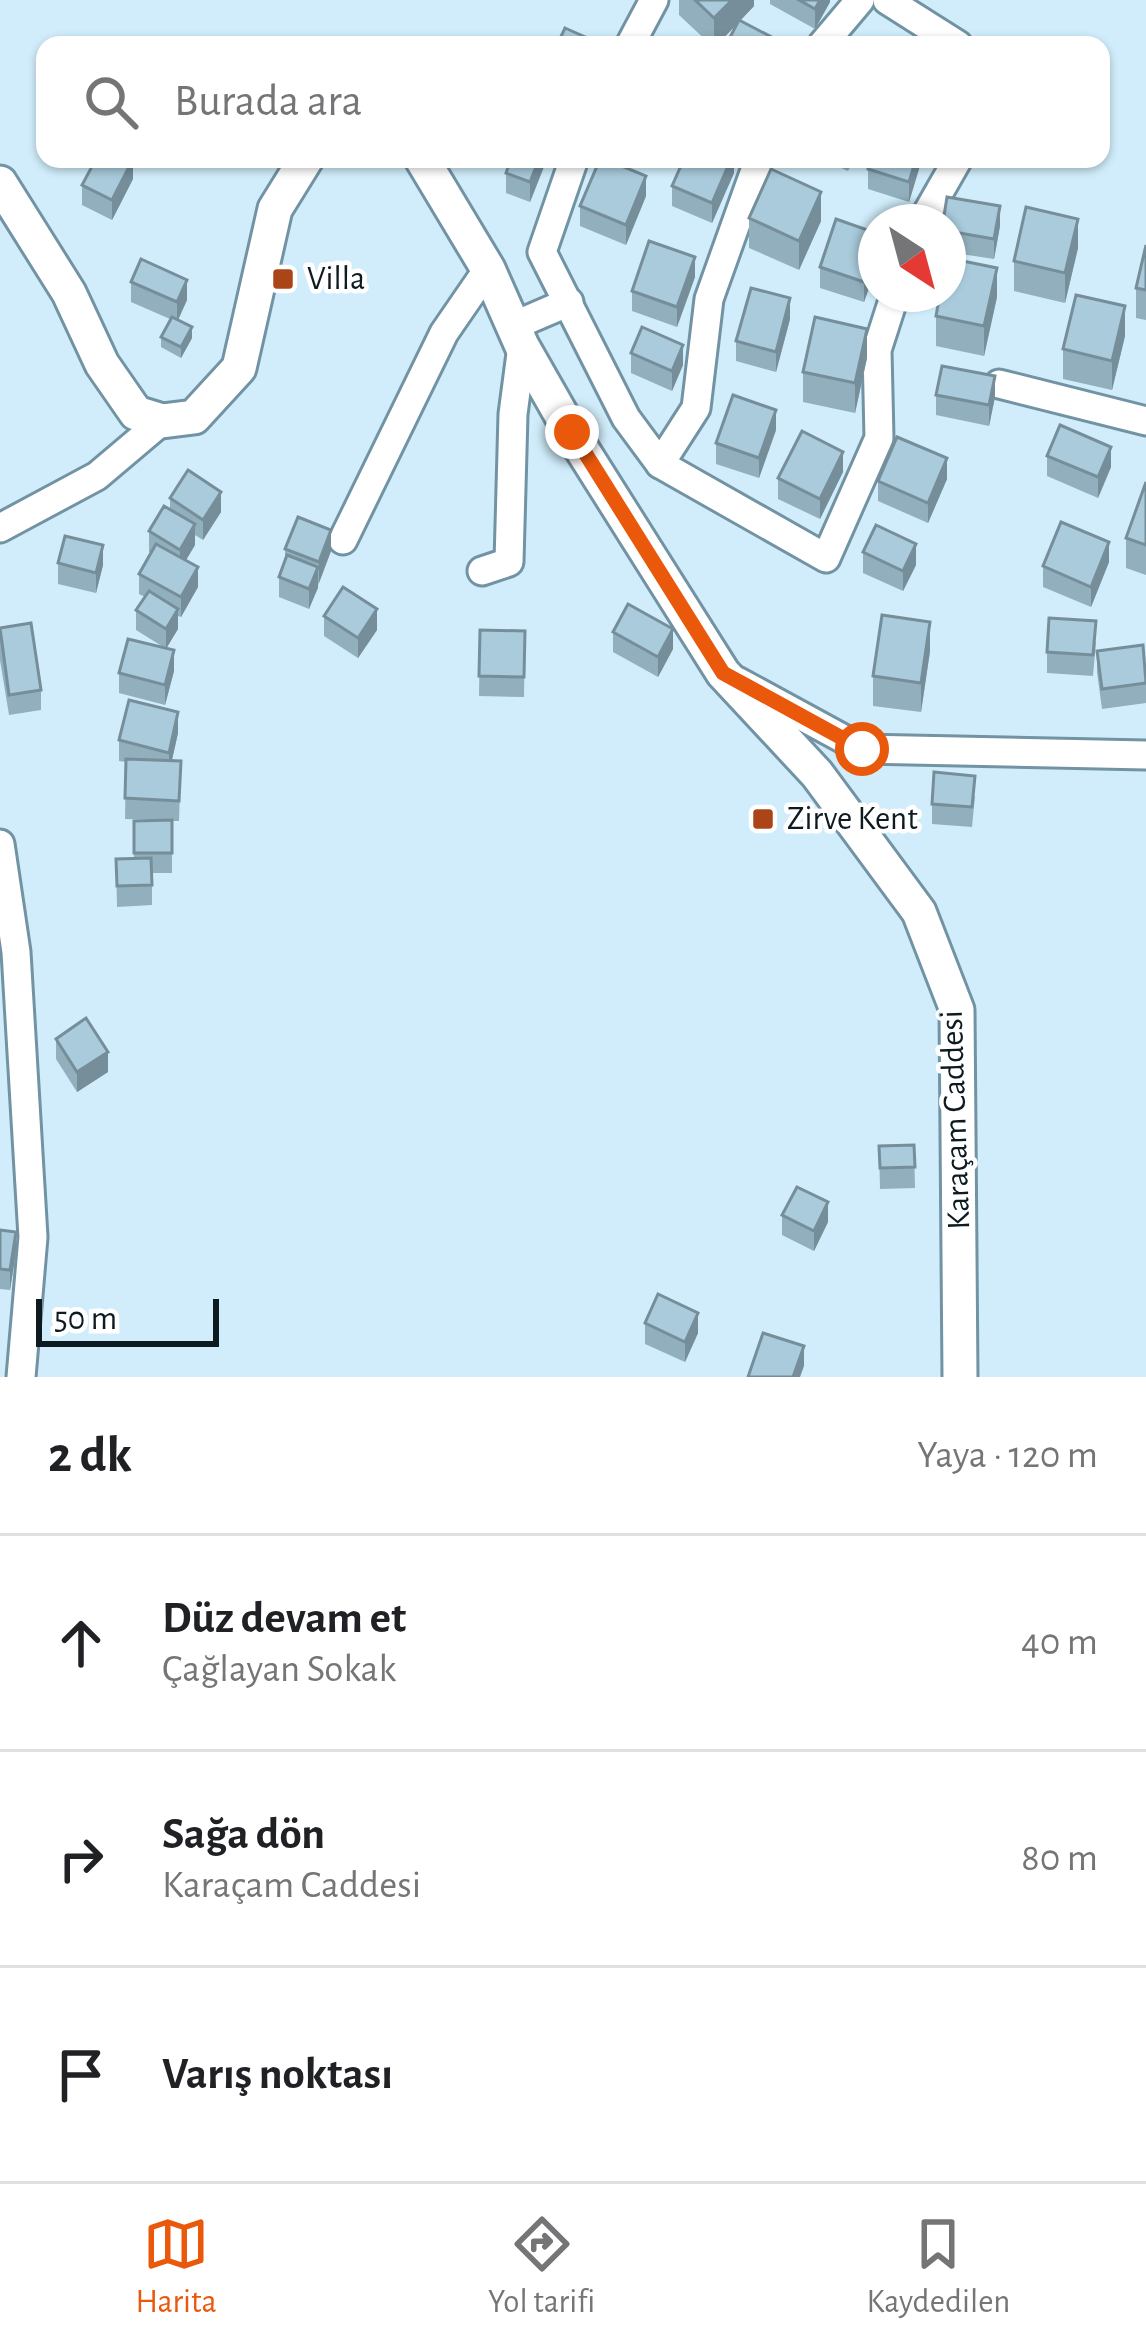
<!DOCTYPE html>
<html lang="tr">
<meta charset="utf-8">
<style>
:root{--surface:#fff;--page:#f2f2f2;--text:#202124;--muted:#757577;--line:#e0e0e0;--accent:#ea580c}
body{margin:0;font-family:"Alegreya Sans",sans-serif;background:var(--page);color:var(--text)}
.compass{position:absolute;left:858px;top:204px;width:108px;height:108px;border-radius:50%;background:var(--surface);box-shadow:0 3px 9px #0004;rotate:144deg}
.scale{position:absolute;left:36px;bottom:30px;width:183px;box-sizing:border-box;padding-left:12px;border:6px solid #0d1a20;border-top:0;font-size:33px;line-height:42px;white-space:nowrap;color:#0d1a20;-webkit-text-stroke:9px #fff;paint-order:stroke}
.stop{position:absolute;width:36px;height:36px;margin:-27px;border:9px solid #ea580c;border-radius:50%;background:#fff}
.stop.end{background:#ea580c;border-color:#fff;box-shadow:0 3px 12px #0008}
.list{margin:0;padding:0;list-style:none}
h2{display:flex;justify-content:space-between;align-items:center;height:156px;margin:0;padding:0 48px;font-size:51px}
h2 small{font-size:39px;font-weight:400;color:var(--muted)}
.list li{display:grid;grid-template-columns:78px 1fr auto;gap:36px;align-items:center;box-sizing:border-box;height:216px;padding:0 48px;border-top:3px solid var(--line)}
.list b{display:block;font-size:45px;white-space:nowrap}
.list p{margin:0;font-size:39px;white-space:nowrap;color:var(--muted)}
.list em{font-size:39px;font-style:normal;color:var(--muted)}
.icon{flex:none;width:66px;height:66px;fill:none;stroke:currentColor;stroke-width:2;stroke-linecap:round;stroke-linejoin:round}
.map{position:relative;flex:none;width:1146px;height:1377px;overflow:hidden}
.search{position:absolute;background:var(--surface);box-shadow:0 3px 9px #0004;left:36px;right:36px;top:36px;height:132px;display:flex;align-items:center;gap:30px;box-sizing:border-box;padding:0 42px;border-radius:24px;color:var(--muted);font-size:45px}
.sheet{height:804px;background:var(--surface)}
nav{display:flex;justify-content:space-around;align-items:center;box-sizing:border-box;height:168px;border-top:3px solid var(--line);background:var(--surface);font-size:33px;color:var(--muted)}
nav a{display:grid;justify-items:center;gap:6px}
nav .on{color:var(--accent)}
.map>svg:first-child{display:block}
.lines{fill:none;stroke-linecap:round;stroke-linejoin:round}
.minor-casing{stroke:#7293a3;stroke-width:33}
.tertiary-casing{stroke:#7293a3;stroke-width:39}
.minor{stroke:#fff;stroke-width:27}
.tertiary{stroke:#fff;stroke-width:33}
.wall{fill:#91afbd}
.shaded-wall{fill:#768e9a}
.building{fill:#a9cbdc;stroke:#768e9a;stroke-width:3}
.route{stroke:#ea580c;stroke-width:15}
.poi-dot{fill:#ab4518;stroke:#fff;stroke-width:4.5}
.labels{text-anchor:middle;dominant-baseline:central;stroke-width:9;stroke-linejoin:round;paint-order:stroke}
.poi-label{font-size:33px;fill:#0d1a20;stroke:#fff;text-anchor:start}
.street-label{font-size:33px;fill:#0d1a20;stroke:#fff}
</style>
<div class="map">
<svg width="1146" height="1377" viewBox="0 0 1146 1377">
<rect width="100%" height="100%" fill="#d1edfb"/>
<g class="lines">
<defs>
<g id="minor">
<path d="M887,0L958,45"/>
<path d="M630,45L654,0"/>
<path d="M822,45L860,0"/>
<path d="M574,159L542,252L626,418L660,464L826,558L879,438L877,350L895,294"/>
<path d="M922,222L958,159"/>
<path d="M513,326L569,302"/>
<path d="M999,384L1146,421"/>
<path d="M660,464L696,408L709,299L759,159"/>
<path d="M0,528L97,476L162,421"/>
<path d="M343,540L444,333L488,269"/>
<path d="M482,571L509,562L513,414L522,346"/>
<path d="M737,681L862,749L1146,755"/>
<path d="M0,844L16,952L33,1237L21,1377"/>
</g>
<g id="tertiary">
<path d="M422,159L488,269L522,346L571,432L723,673L817,774L919,912L957,1010L960,1377"/>
<path d="M0,183L69,293L102,364L136,413L162,421L194,417L239,368L275,209L306,159"/>
</g>
</defs>
<use href="#minor" class="minor-casing"/>
<use href="#tertiary" class="tertiary-casing"/>
<use href="#minor" class="minor"/>
<use href="#tertiary" class="tertiary"/>
</g>
<g class="wall">
<path d="M679,0H754V6L740,21L783,45L737,24L717,45H711L679,15Z"/>
<path d="M770,0H830V2L815,29L770,4Z"/>
<path d="M547,159L530,202L506,193V173Z"/>
<path d="M734,159V173L712,223L672,206V186Z"/>
<path d="M821,159H854L848,171Z"/>
<path d="M871,159H922L909,202L868,189V169Z"/>
<path d="M133,179L112,220L82,205V185Z"/>
<path d="M646,196L626,245L580,226V206Z"/>
<path d="M749,218L821,221L799,270L749,248Z"/>
<path d="M948,222L1000,226L994,259L948,252Z"/>
<path d="M876,233V269L864,302L820,288V267Z"/>
<path d="M1146,245V320L1136,318V288Z"/>
<path d="M1078,248L1065,303L1014,291V261Z"/>
<path d="M695,277L677,327L632,311V291Z"/>
<path d="M131,282L187,300L178,320L192,338L181,358L161,347V337L170,319L131,302Z"/>
<path d="M997,297L984,356L936,346V316Z"/>
<path d="M790,319L776,372L736,361V341Z"/>
<path d="M1125,336L1112,390L1063,379V349Z"/>
<path d="M631,353L683,365L672,391L631,373Z"/>
<path d="M867,358L855,413L803,402V372Z"/>
<path d="M936,395L995,397L989,426L936,415Z"/>
<path d="M776,430L759,478L716,464V443Z"/>
<path d="M1047,456L1111,467L1098,498L1047,476Z"/>
<path d="M843,472L820,519L778,499V478Z"/>
<path d="M947,479L928,523L878,501V481Z"/>
<path d="M1146,482V575L1126,568V538Z"/>
<path d="M170,498L221,512L203,540L195,535V545L186,560L198,587L181,617L178,616V629L166,648L174,671L165,705L119,693V673L165,648L136,630V610L145,597L139,594V574L151,553L149,552V531L170,509Z"/>
<path d="M285,549L331,551L309,609L279,597V577L285,560Z"/>
<path d="M863,552L916,565L903,591L863,573Z"/>
<path d="M1109,562L1091,607L1043,587V566Z"/>
<path d="M58,563L103,565L96,593L58,584Z"/>
<path d="M324,616L377,630L358,658L324,636Z"/>
<path d="M0,628L41,690V710L9,715L0,660Z"/>
<path d="M480,630L525,631L524,697L479,696Z"/>
<path d="M613,632L673,649L658,677L613,652Z"/>
<path d="M1096,642L1093,676L1047,673V652Z"/>
<path d="M930,651L921,712L873,706V676Z"/>
<path d="M1097,651L1146,666V703L1102,709L1097,672Z"/>
<path d="M178,733L172,760L181,761L179,821H172V873H152V905L117,907L116,859L134,858V821L169,820L125,819L126,762L119,761V740Z"/>
<path d="M975,796L972,827L932,824V804Z"/>
<path d="M56,1039L108,1072L77,1092L56,1059Z"/>
<path d="M914,1145L915,1188L880,1189L879,1146Z"/>
<path d="M782,1215L828,1222L814,1251L782,1235Z"/>
<path d="M0,1230L16,1252L10,1290L0,1289Z"/>
<path d="M645,1323L698,1333L685,1362L645,1344Z"/>
</g>
<g class="shaded-wall">
<path d="M732,0H754V6L717,45H714V18Z"/>
<path d="M820,0H830V2L815,29V9Z"/>
<path d="M133,159V179L112,220V200Z"/>
<path d="M539,159H547L530,202V182Z"/>
<path d="M731,159H734V173L712,223V203Z"/>
<path d="M916,159H922L909,202V182Z"/>
<path d="M646,176V196L626,245V225Z"/>
<path d="M821,192V221L799,270V241Z"/>
<path d="M1000,206V226L994,259V239Z"/>
<path d="M1078,219V248L1065,303V273Z"/>
<path d="M876,248V269L864,302V282Z"/>
<path d="M695,257V277L677,327V307Z"/>
<path d="M997,268V297L984,356V326Z"/>
<path d="M187,280V300L177,322V302Z"/>
<path d="M790,298V319L776,372V352Z"/>
<path d="M1125,306V336L1112,390V361Z"/>
<path d="M192,327V338L181,358V347Z"/>
<path d="M867,329V358L855,413V383Z"/>
<path d="M683,345V365L672,391V371Z"/>
<path d="M995,376V397L989,426V405Z"/>
<path d="M776,410V430L759,478V458Z"/>
<path d="M1111,447V467L1098,498V477Z"/>
<path d="M843,452V472L820,519V499Z"/>
<path d="M947,458V479L928,523V503Z"/>
<path d="M221,492V512L203,540V520Z"/>
<path d="M195,524V545L180,570V550Z"/>
<path d="M331,530V551L319,583V562Z"/>
<path d="M1109,542V562L1091,607V587Z"/>
<path d="M916,544V565L903,591V571Z"/>
<path d="M103,545V565L96,593V573Z"/>
<path d="M198,567V587L181,617V597Z"/>
<path d="M318,567V588L309,609V589Z"/>
<path d="M178,609V629L166,649V629Z"/>
<path d="M377,609V630L358,658V638Z"/>
<path d="M930,622V651L921,712V683Z"/>
<path d="M673,629V649L658,677V657Z"/>
<path d="M174,650V671L165,705V685Z"/>
<path d="M178,712V733L169,773V753Z"/>
<path d="M108,1052V1072L77,1092V1072Z"/>
<path d="M828,1202V1222L814,1251V1231Z"/>
<path d="M16,1232V1252L10,1290V1270Z"/>
<path d="M698,1313V1333L685,1362V1342Z"/>
<path d="M804,1346V1366L800,1377H793Z"/>
</g>
<g class="building">
<path d="M695,0H732L714,18Z"/>
<path d="M799,0H820L815,9Z"/>
<path d="M739,20L783,43L782,45H726Z"/>
<path d="M565,28L592,40L590,45H557Z"/>
<path d="M96,159H133L112,200L82,185Z"/>
<path d="M511,159H539L530,182L506,173Z"/>
<path d="M600,159H605L646,176L626,225L580,206Z"/>
<path d="M684,159H731L712,203L672,186Z"/>
<path d="M871,159H916L909,182L868,169Z"/>
<path d="M771,169L821,192L799,241L749,218Z"/>
<path d="M947,197L1000,206L994,239L948,231V222H943Z"/>
<path d="M1026,207L1078,219L1065,273L1014,261Z"/>
<path d="M836,219L876,233V248L864,282L820,267Z"/>
<path d="M649,241L695,257L677,307L632,291Z"/>
<path d="M1146,245V290L1136,288Z"/>
<path d="M948,258L997,268L984,326L936,316L940,294H948Z"/>
<path d="M141,259L187,280L177,302L131,282Z"/>
<path d="M751,288L790,298L776,352L736,341Z"/>
<path d="M1076,295L1125,306L1112,361L1063,349Z"/>
<path d="M172,317L192,327L181,347L161,337Z"/>
<path d="M815,317L867,329L855,383L803,372Z"/>
<path d="M642,327L683,345L672,371L631,353Z"/>
<path d="M942,366L995,376L989,405L936,395Z"/>
<path d="M733,395L776,410L759,458L716,443Z"/>
<path d="M1060,425L1111,447L1098,477L1047,456Z"/>
<path d="M802,431L843,452L820,499L778,478Z"/>
<path d="M897,437L947,458L928,503L878,481Z"/>
<path d="M188,470L221,492L203,520L170,498Z"/>
<path d="M1146,482V545L1126,538Z"/>
<path d="M164,506L195,524L180,550L149,531Z"/>
<path d="M298,517L331,530L319,562L285,549Z"/>
<path d="M1061,522L1109,542L1091,587L1043,566Z"/>
<path d="M876,525L916,544L903,571L863,552Z"/>
<path d="M65,536L103,545L96,573L58,563Z"/>
<path d="M156,544L198,567L181,597L139,574Z"/>
<path d="M287,555L318,567L309,589L279,577Z"/>
<path d="M343,587L377,609L358,638L324,616Z"/>
<path d="M149,591L178,609L166,629L136,610Z"/>
<path d="M628,604L673,629L658,657L613,632Z"/>
<path d="M882,615L930,622L921,683L873,676Z"/>
<path d="M1049,618L1096,621L1093,655L1047,652Z"/>
<path d="M31,623L41,690L9,695L0,628Z"/>
<path d="M480,630L525,631L524,677L479,676Z"/>
<path d="M128,639L174,650L165,685L119,673Z"/>
<path d="M1143,645L1146,683L1102,689L1097,651Z"/>
<path d="M129,700L178,712L169,753L119,740Z"/>
<path d="M126,759L181,761L179,801L125,798Z"/>
<path d="M934,772L975,776L972,807L932,804Z"/>
<path d="M172,820V853H134V821Z"/>
<path d="M151,858L152,885L117,886L116,859Z"/>
<path d="M86,1018L108,1052L77,1072L56,1039Z"/>
<path d="M914,1145L915,1167L880,1168L879,1146Z"/>
<path d="M797,1187L828,1202L814,1231L782,1215Z"/>
<path d="M0,1230L16,1232L10,1270L0,1269Z"/>
<path d="M658,1294L698,1313L685,1342L645,1323Z"/>
<path d="M763,1333L804,1346L793,1377H748Z"/>
</g>
<g class="lines">
<path class="route" d="M572,432L723,673L862,749"/>
</g>
<g class="poi-dot">
<rect x="271" y="267" width="24" height="24" rx="6"/>
<rect x="751" y="807" width="24" height="24" rx="6"/>
</g>
<g class="labels">
<g class="poi-label">
<text x="307" y="279">Villa</text>
<text x="787" y="819">Zirve Kent</text>
</g>
<g class="street-label">
<text transform="translate(956 1120) rotate(-92)">Karaçam Caddesi</text>
</g>
</g>
</svg>
<svg class="compass" viewBox="-18 -18 36 36"><path d="M0-13l5 13h-10z" fill="#e53935"/><path d="M0 13l5-13h-10z" fill="#757577"/></svg>
<div class="scale">50 m</div>
<div class="stop" style="left:862px;top:749px"></div>
<div class="stop end" style="left:572px;top:432px"></div>
<div class="search"><svg class="icon" aria-label="search" viewBox="0 0 24 24"><circle cx="10" cy="10" r="6"/><path d="M15 15l6 6"/></svg>Burada ara</div>
</div>
<section class="sheet">
<h2>2 dk<small>Yaya · 120 m</small></h2>
<ul class="list">
<li><svg class="icon" aria-label="ahead" viewBox="0 0 24 24"><path d="M12 20V5M6 11l6-6 6 6"/></svg><div><b>Düz devam et</b><p>Çağlayan Sokak</p></div><em>40 m</em></li>
<li><svg class="icon" aria-label="right" viewBox="0 0 24 24"><path d="M7 20v-9h11M14 6l5 5-5 5"/></svg><div><b>Sağa dön</b><p>Karaçam Caddesi</p></div><em>80 m</em></li>
<li><svg class="icon" aria-label="arrive" viewBox="0 0 24 24"><path d="M6 21V4h12l-3 4 3 4H6"/></svg><div><b>Varış noktası</b></div></li>
</ul>
</section>
<nav>
<a class="on"><svg class="icon" aria-label="map" viewBox="0 0 24 24"><path d="M3 6l6-2 6 2 6-2v14l-6 2-6-2-6 2zM9 4v14M15 6v14"/></svg>Harita</a>
<a><svg class="icon" aria-label="directions" viewBox="0 0 24 24"><path d="M12 3l9 9-9 9-9-9zM9 14v-3h6M13 9l2 2-2 2"/></svg>Yol tarifi</a>
<a><svg class="icon" aria-label="saved" viewBox="0 0 24 24"><path d="M7 4h10v16l-5-4-5 4z"/></svg>Kaydedilen</a>
</nav>
